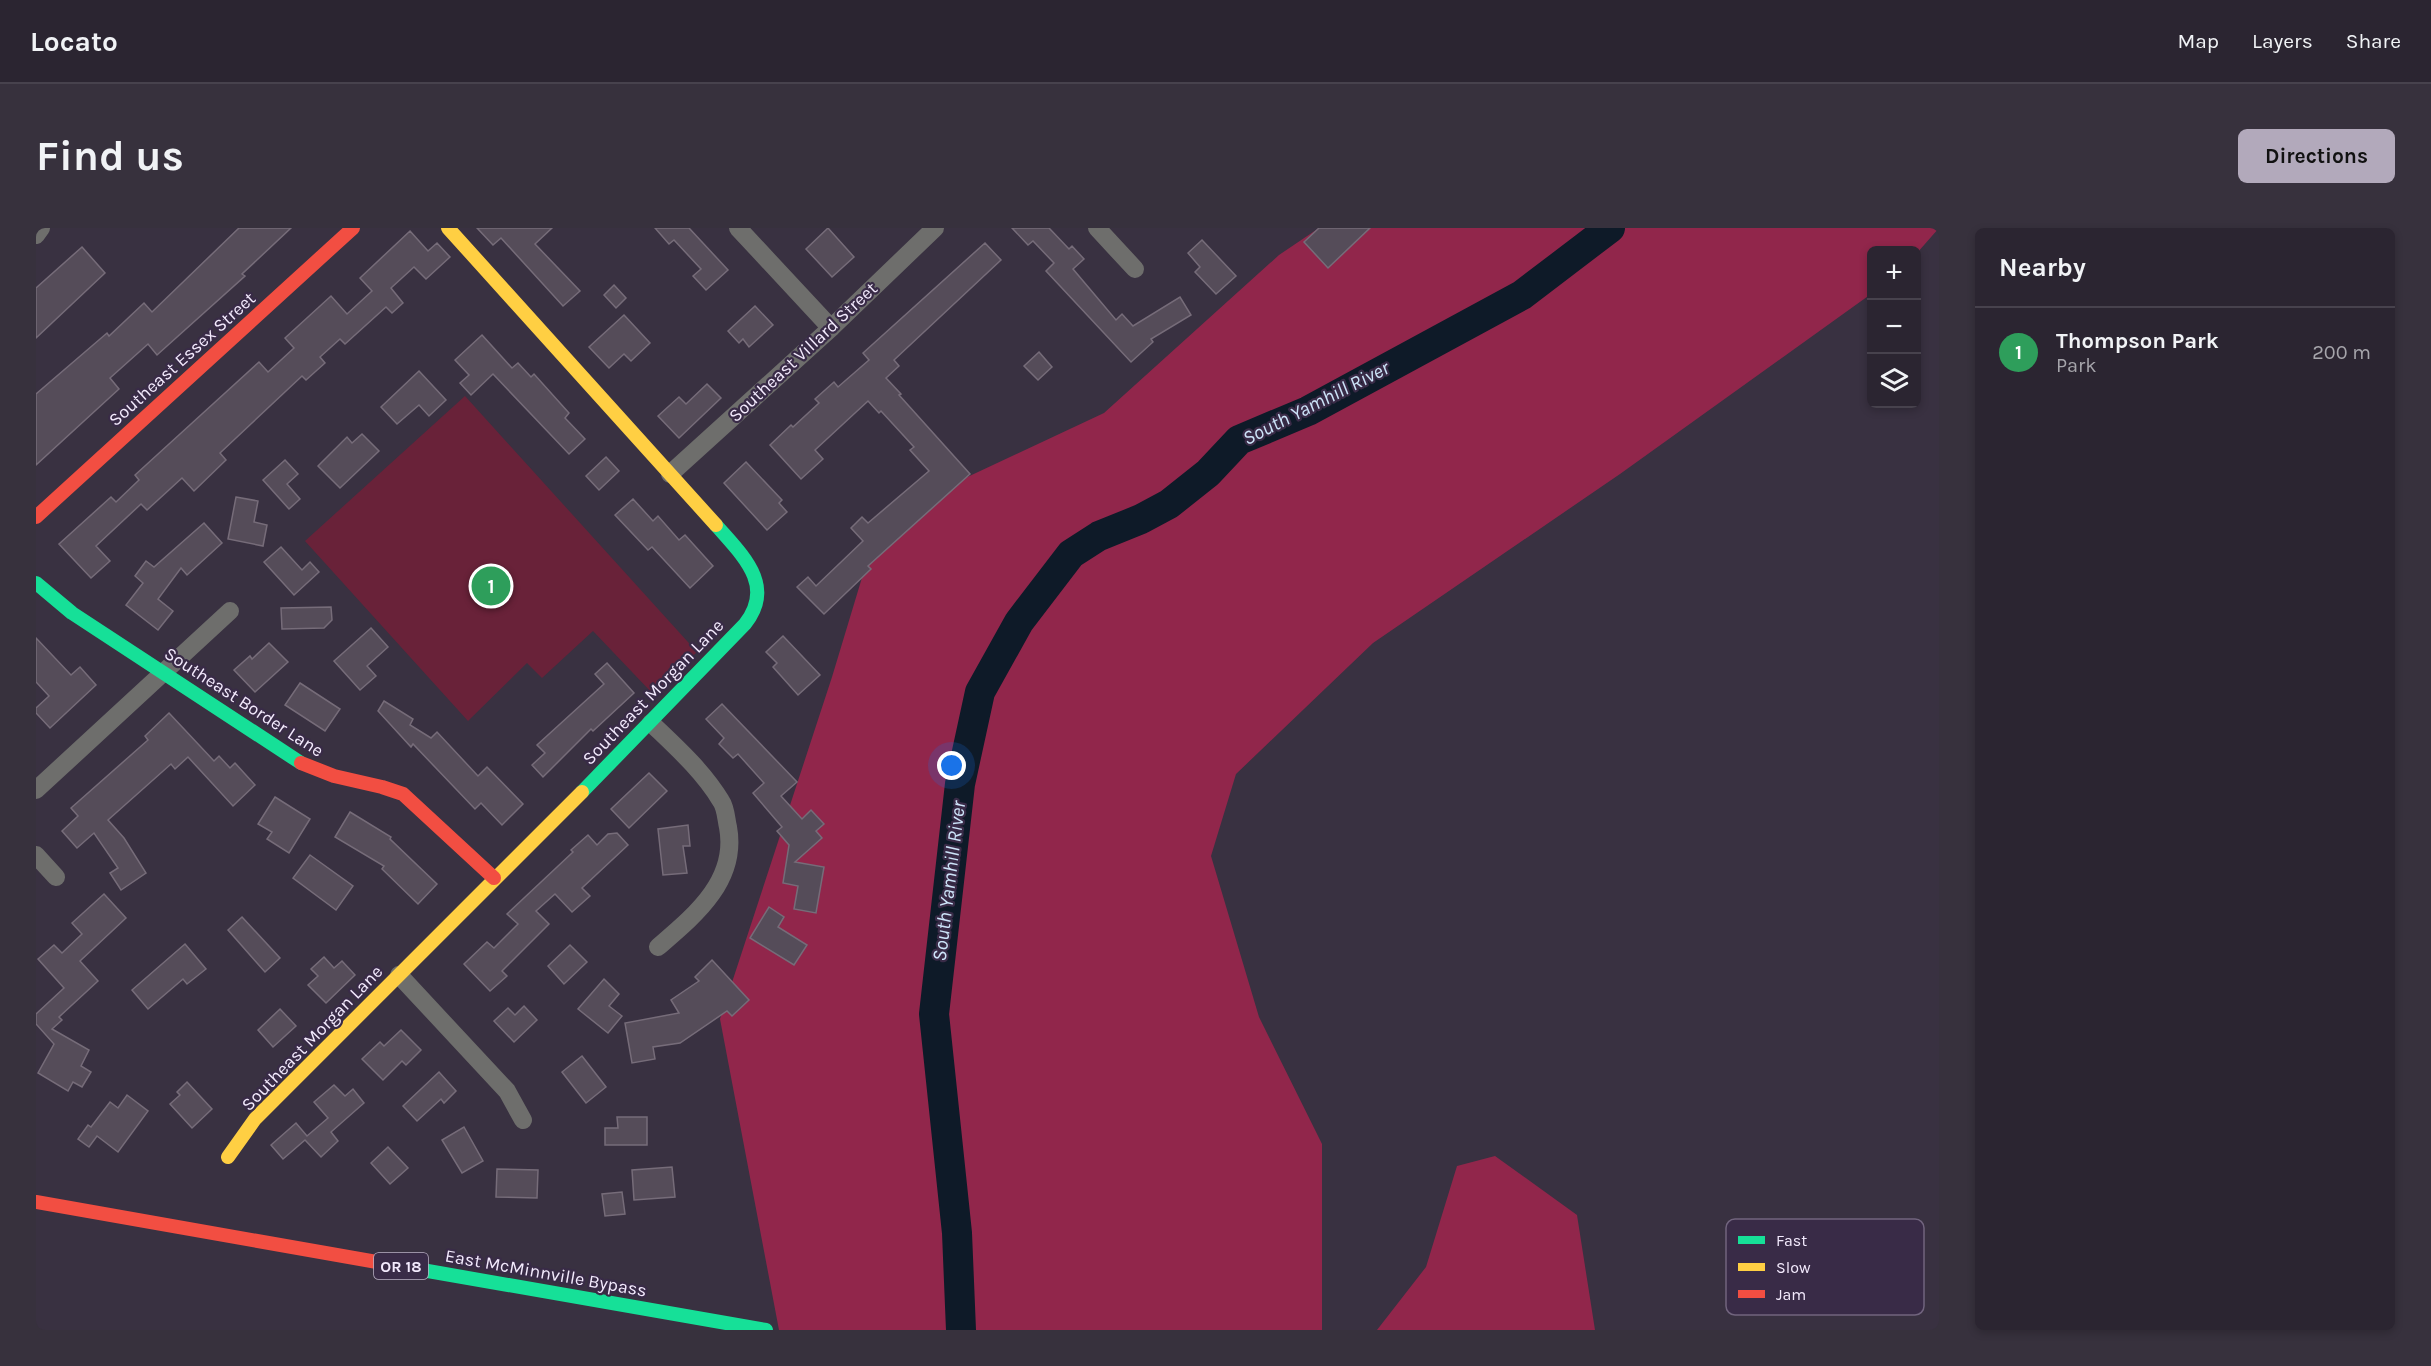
<!DOCTYPE html>
<meta charset="utf-8">
<style>
:root{--surface:#2b2531;--page:#37313d;--text:#f1f3f6;--muted:#a6a5ab;--line:#47424d;--accent:#b2a9bb}
body{margin:0;font-family:Karla,sans-serif;background:var(--page);color:var(--text)}
.controls{position:absolute;right:18px;top:18px;display:grid;overflow:hidden;border-radius:9px;box-shadow:0 3px 9px #0003}
.controls button{width:54px;height:54px;display:grid;place-items:center;padding:0;border:0;border-bottom:2px solid var(--line);background:var(--surface);color:var(--text);font:30px sans-serif}
.you{position:absolute;left:916px;top:538px;width:21px;height:21px;margin:-15px;border:4px solid #fff;border-radius:50%;background:#1a73e8;box-shadow:0 0 0 9px #1a73e833}
.badge{display:grid;place-items:center;width:39px;height:39px;border-radius:50%;background:var(--accent);color:#fff;font-size:20px;font-weight:700}
.pin{position:absolute;translate:-50% -50%;border:3px solid #fff;box-shadow:0 2px 6px #0006}
.list{margin:0;padding:0;list-style:none}
h2{display:flex;justify-content:space-between;align-items:center;height:78px;margin:0;padding:0 24px;font-size:26px}
h2 small{font-size:20px;font-weight:400;color:var(--muted)}
.list li{display:grid;grid-template-columns:39px 1fr auto;gap:18px;align-items:center;box-sizing:border-box;height:90px;padding:0 24px;border-top:2px solid var(--line)}
.list b{display:block;font-size:22px;white-space:nowrap}
.list p{margin:0;font-size:20px;white-space:nowrap;color:var(--muted)}
.list em{font-size:20px;font-style:normal;color:var(--muted)}
.icon{flex:none;width:33px;height:33px;fill:none;stroke:currentColor;stroke-width:2;stroke-linecap:round;stroke-linejoin:round}
.map{position:relative;flex:none;width:1903px;height:1102px;overflow:hidden;border-radius:9px}
header{display:flex;align-items:center;gap:36px;box-sizing:border-box;height:84px;padding:0 30px;background:var(--surface);border-bottom:2px solid var(--line)}
header strong{font-size:28px}
nav{display:flex;gap:33px;margin-inline-start:auto;font-size:21px}
.intro{display:flex;align-items:center;justify-content:space-between;box-sizing:border-box;height:144px;padding:0 36px}
h1{margin:0;font-size:42px}
.button{padding:15px 27px;border-radius:9px;background:var(--accent);color:#111;font-size:21px;font-weight:700}
main{display:flex;gap:36px;padding:0 36px}
aside{flex:1;background:var(--surface);border-radius:9px;box-shadow:0 3px 9px #0003}
.map>svg:first-child{display:block}
.green{fill:#692239}
.forest{fill:#91264b}
.lines{fill:none;stroke-linecap:round;stroke-linejoin:round}
.river{stroke:#0e1a28;stroke-width:30}
.building{fill:#554c59;stroke:#766c79;stroke-width:1.5}
.street{stroke:#6e6e6c;stroke-width:18}
.fast{stroke:#16e098;stroke-width:14}
.slow{stroke:#ffcf43;stroke-width:14}
.jam{stroke:#f24e42;stroke-width:14}
.labels{text-anchor:middle;dominant-baseline:central;stroke-width:4.5;stroke-linejoin:round;paint-order:stroke}
.shield{fill:#392b47;stroke:#bbb1c6;stroke-width:1.5}
.shield-label{font-size:16px;font-weight:bold;fill:#f3eafd}
.street-label{font-size:18px;fill:#f3eafd;stroke:#392b47}
.water-label{font-size:20px;font-style:italic;fill:#cde4f9;stroke:#392b47}
.key{fill:#392b47;stroke:#71647e;stroke-width:1.5}
.key-label{font-size:16px;fill:#f3eafd}
</style>
<header>
<strong>Locato</strong>
<nav><a>Map</a><a>Layers</a><a>Share</a></nav>
</header>
<div class="intro"><h1>Find us</h1><a class="button">Directions</a></div>
<main>
<div class="map">
<svg width="1903" height="1102" viewBox="0 0 1903 1102">
<rect width="100%" height="100%" fill="#393141"/>
<path class="green" d="M429,168L661,424L617,466L557,403L506,450L491,435L432,493L269,313Z"/>
<g class="forest">
<path d="M1283,0H1903L1881,25L1880,22H1836L1835,66L1584,246L1337,415L1200,546L1175,628L1223,789L1286,916V1102H743L684,791L796,449L844,290L1068,185L1243,27Z"/>
<path d="M1459,928L1541,987L1559,1102H1341L1390,1039L1421,938Z"/>
</g>
<g class="lines">
<path class="river" d="M925,1102L921,1005L898,786L924,556L944,464L983,394L1035,326L1063,308L1105,291L1133,276L1172,245L1203,212L1272,183L1486,67L1574,0"/>
</g>
<g class="building">
<path d="M203,0H255L206,46L209,48L121,127L112,116L74,150L83,161L0,237V166L71,105L73,108L108,75L116,84Z"/>
<path d="M441,0H516L499,16L544,63L527,78L465,10L457,17Z"/>
<path d="M619,0H653L692,42L670,62L657,48L665,41L638,12L633,16Z"/>
<path d="M792,0L818,29L796,49L770,21Z"/>
<path d="M976,0H1013L1033,21L1036,18L1048,31L1037,41L1080,92L1086,86L1097,98L1144,69L1155,87L1115,111L1117,114L1095,134L1010,43L1018,35L997,13L992,17Z"/>
<path d="M1283,0H1334L1292,40L1268,14Z"/>
<path d="M374,3L392,23L401,15L414,29L390,51L378,39L355,60L367,75L356,85L350,79L309,116L304,111L284,129L289,135L270,152L266,148L184,225L190,232L158,263L146,250L111,282L105,276L60,318L74,333L55,350L23,316L75,269L80,274L103,252L99,247L223,134L232,144L258,120L249,110L295,68L311,86L336,63L324,50Z"/>
<path d="M1166,12L1200,48L1180,66L1159,44L1164,39L1152,25Z"/>
<path d="M949,15L965,32L858,132L863,138L850,150L865,166L863,167L934,246L832,338L835,341L788,386L761,359L772,349L780,358L827,313L815,300L826,289L832,295L893,243L874,222L878,219L845,183L843,185L832,173L779,222L787,231L765,251L734,217L755,197L757,199L783,175L779,171L798,154L802,159L833,132L827,125Z"/>
<path d="M46,19L69,45L0,110V60Z"/>
<path d="M578,57L590,70L580,80L568,67Z"/>
<path d="M719,78L737,97L713,119L707,111L703,115L692,103Z"/>
<path d="M588,87L614,115L595,133L588,126L573,140L553,119Z"/>
<path d="M446,107L476,140L482,135L495,149L498,146L533,185L529,190L549,211L533,226L457,146L435,167L424,155L433,147L419,132Z"/>
<path d="M1003,124L1016,139L1002,152L988,138Z"/>
<path d="M383,143L410,172L393,188L383,177L361,196L345,179Z"/>
<path d="M671,156L685,170L643,210L622,188L643,169L650,176Z"/>
<path d="M326,206L343,223L304,260L282,238L311,209L316,215Z"/>
<path d="M570,229L583,243L563,262L550,248Z"/>
<path d="M249,232L262,246L251,256L264,271L253,281L227,252Z"/>
<path d="M710,234L746,272L743,275L751,284L731,302L688,255Z"/>
<path d="M200,269L222,273L218,294L231,297L227,318L192,311Z"/>
<path d="M597,271L617,293L622,288L643,312L649,307L677,338L654,360L616,319L612,322L579,287Z"/>
<path d="M168,295L186,315L151,347L145,340L122,371L137,383L122,402L90,377L107,355L99,348L110,333L118,339Z"/>
<path d="M245,319L266,342L274,334L283,344L258,367L228,334Z"/>
<path d="M295,379L296,392L288,400L246,401L245,380Z"/>
<path d="M335,400L352,419L331,438L340,448L324,462L298,433Z"/>
<path d="M747,408L784,447L762,467L737,439L741,435L730,424Z"/>
<path d="M0,410L35,447L44,439L60,457L14,500L0,485V480L13,468L0,454Z"/>
<path d="M233,415L252,434L219,464L198,442L214,428L216,431Z"/>
<path d="M571,435L598,465L557,503L555,501L507,549L496,537L509,525L501,517L568,456L559,446Z"/>
<path d="M264,455L304,481L289,503L249,477Z"/>
<path d="M348,473L377,491L374,497L395,510L401,504L442,548L451,539L487,576L466,597L445,575L439,581L377,516L375,519L342,483Z"/>
<path d="M686,476L761,554L745,568L766,591L775,582L788,596L780,603L786,610L759,634L788,639L780,685L758,681L762,658L747,655L753,617L741,603L746,599L717,565L728,555L702,526L697,530L683,516L688,510L670,491Z"/>
<path d="M133,485L178,533L183,528L194,540L199,535L219,557L197,578L152,529L139,541L135,536L72,592L88,610L110,645L85,662L74,645L82,640L58,605L41,620L26,603L42,588L35,580L112,512L109,508Z"/>
<path d="M613,545L631,563L593,600L575,581Z"/>
<path d="M239,569L274,591L253,625L231,611L236,604L222,596Z"/>
<path d="M314,584L355,609L354,611L401,656L382,676L346,641L348,638L299,609Z"/>
<path d="M652,597L654,618H647L651,645L627,647L622,601Z"/>
<path d="M581,605L592,617L546,660L554,668L536,684L519,666L500,683L513,696L466,743L471,748L454,763L428,736L451,714L458,720L482,696L471,686L537,624L535,622L552,607L561,617L572,606Z"/>
<path d="M274,627L317,658L300,682L257,650Z"/>
<path d="M68,666L90,690L44,733L62,753L23,789L26,792L16,801L53,822L45,838L55,844L46,859L37,854L32,863L2,845L18,816L0,796V786L28,760L2,731L18,717L26,725L46,706L36,695Z"/>
<path d="M733,679L748,689L742,699L771,717L758,737L714,710Z"/>
<path d="M206,689L244,730L229,744L192,702Z"/>
<path d="M149,716L170,741L151,756L147,751L112,781L96,762Z"/>
<path d="M534,717L551,734L528,756L512,738Z"/>
<path d="M288,729L298,740L306,733L319,747L290,775L272,757L282,748L275,741Z"/>
<path d="M676,732L713,772L696,788L691,783L644,815L617,819L619,831L596,835L589,795L643,785L635,772L663,753L659,749Z"/>
<path d="M568,751L583,766L573,778L586,788L572,805L542,781Z"/>
<path d="M488,778L501,792L478,814L458,793L472,780L479,787Z"/>
<path d="M244,781L260,798L237,819L222,802Z"/>
<path d="M365,802L385,822L370,837L366,833L347,852L326,831L344,814L348,818Z"/>
<path d="M546,828L570,859L550,875L526,844Z"/>
<path d="M403,844L420,863L408,875L405,871L381,893L367,878Z"/>
<path d="M151,854L176,881L156,900L134,876L144,867L141,864Z"/>
<path d="M298,857L309,868L317,861L328,875L295,904L302,913L285,929L269,912L247,931L235,917L260,895L271,908L292,890L278,874Z"/>
<path d="M91,867L112,883L82,924L61,908L53,919L42,911L52,897L55,899L74,874L82,880Z"/>
<path d="M581,889H611V917H569V900H582Z"/>
<path d="M428,899L447,933L426,945L406,912Z"/>
<path d="M352,919L372,940L354,956L335,935Z"/>
<path d="M636,939L639,969L598,972L596,942Z"/>
<path d="M461,941L502,942L501,970L460,969Z"/>
<path d="M586,964L589,986L569,988L566,966Z"/>
</g>
<g class="lines">
<g class="street">
<path d="M702,0L795,100"/>
<path d="M1061,0L1099,41"/>
<path d="M0,7L5,0"/>
<path d="M634,246L795,100L899,0"/>
<path d="M615,495C640,519 667,543 685,573C690,580 690,591 692,599C702,653 658,688 622,719"/>
<path d="M0,562L194,383"/>
<path d="M0,627L20,649"/>
<path d="M363,747L471,863L487,892"/>
</g>
<g class="fast">
<path d="M0,355L36,385L265,535"/>
<path d="M546,564L709,396C740,357 706,327 680,297"/>
<path d="M369,1039L730,1102"/>
</g>
<g class="slow">
<path d="M412,0L680,297"/>
<path d="M192,929L219,891L546,564"/>
</g>
<g class="jam">
<path d="M0,289L317,0"/>
<path d="M265,535L298,548L346,559L367,566L458,650"/>
<path d="M0,974L369,1039"/>
</g>
</g>
<g class="labels">
<rect class="shield" x="338" y="1025" width="54" height="26" rx="4.5"/>
<g class="shield-label">
<text x="365" y="1038">OR 18</text>
</g>
<g class="street-label">
<text transform="translate(767 124) rotate(-43)">Southeast Villard Street</text>
<text transform="translate(146 131) rotate(-42)">Southeast Essex Street</text>
<text transform="translate(617 464) rotate(-46)">Southeast Morgan Lane</text>
<text transform="translate(208 474) rotate(33)">Southeast Border Lane</text>
<text transform="translate(276 810) rotate(-46)">Southeast Morgan Lane</text>
<text transform="translate(510 1045) rotate(10)">East McMinnville Bypass</text>
</g>
<g class="water-label">
<text transform="translate(1280 175) rotate(-27)">South Yamhill River</text>
<text transform="translate(913 653) rotate(-83)">South Yamhill River</text>
</g>
</g>
<rect x="1690" y="991" width="198" height="96" rx="9" class="key"/>
<rect x="1702" y="1008" width="27" height="8" fill="#16e098"/>
<rect x="1702" y="1035" width="27" height="8" fill="#ffcf43"/>
<rect x="1702" y="1062" width="27" height="8" fill="#f24e42"/>
<g class="key-label">
<text x="1740" y="1018">Fast</text>
<text x="1740" y="1045">Slow</text>
<text x="1740" y="1072">Jam</text>
</g>
</svg>
<div class="controls">
<button>+</button>
<button>−</button>
<button><svg class="icon" aria-label="layers" viewBox="0 0 24 24"><path d="M12 4l9 5-9 5-9-5zM3 14l9 5 9-5"/></svg></button>
</div>
<div class="you"></div>
<div class="pin badge" style="left:455px;top:358px;background:#2e9e5b">1</div>
</div>
<aside>
<h2>Nearby<small></small></h2>
<ul class="list">
<li><span class="badge" style="background:#2e9e5b">1</span><div><b>Thompson Park</b><p>Park</p></div><em>200 m</em></li>
</ul>
</aside>
</main>
